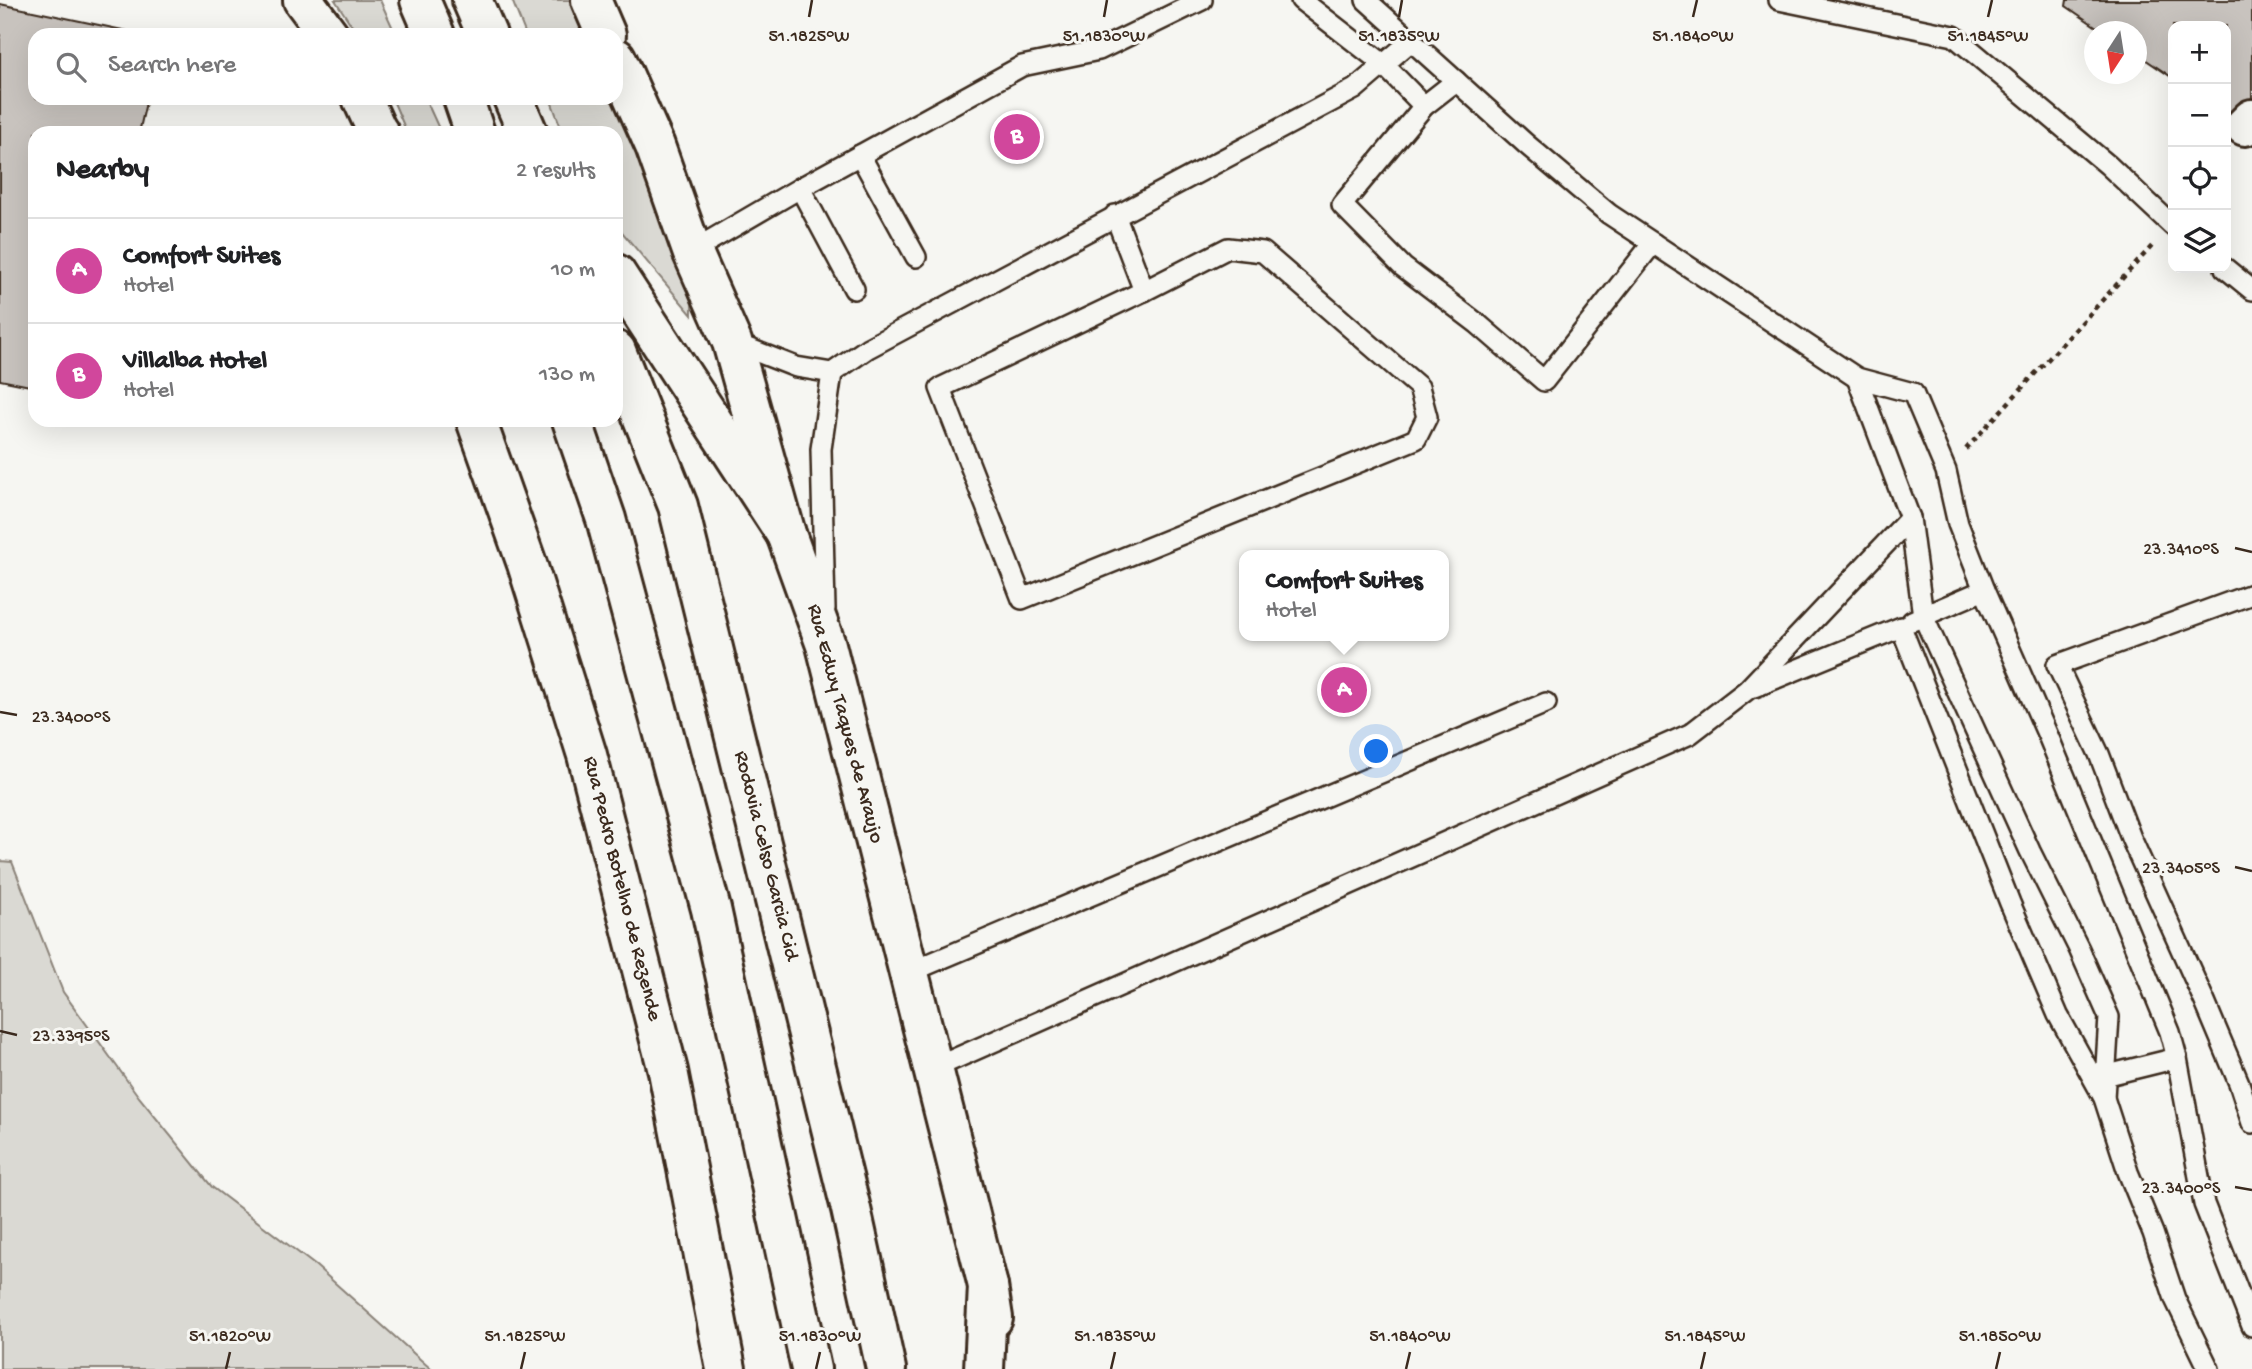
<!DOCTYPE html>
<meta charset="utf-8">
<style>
:root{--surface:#fff;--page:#f2f2f2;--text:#202124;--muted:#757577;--line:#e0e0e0;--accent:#c8321e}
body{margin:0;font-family:"Gochi Hand",sans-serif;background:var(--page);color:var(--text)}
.controls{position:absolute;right:21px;top:21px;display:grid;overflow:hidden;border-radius:14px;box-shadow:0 7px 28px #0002}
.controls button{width:63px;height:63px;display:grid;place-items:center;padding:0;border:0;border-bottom:2px solid var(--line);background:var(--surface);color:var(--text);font:35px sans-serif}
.compass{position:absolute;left:2084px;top:21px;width:63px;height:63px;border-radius:50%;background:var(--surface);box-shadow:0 7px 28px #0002;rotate:192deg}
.you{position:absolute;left:1377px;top:752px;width:24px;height:24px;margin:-18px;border:5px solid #fff;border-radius:50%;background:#1a73e8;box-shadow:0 0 0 10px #1a73e833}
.badge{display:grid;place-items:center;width:46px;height:46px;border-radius:50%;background:var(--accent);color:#fff;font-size:23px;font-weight:700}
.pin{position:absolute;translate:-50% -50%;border:4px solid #fff;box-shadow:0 2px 7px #0006}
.popup{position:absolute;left:1239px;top:550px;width:210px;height:91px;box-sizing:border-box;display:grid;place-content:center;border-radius:14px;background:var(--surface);filter:drop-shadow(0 2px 5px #0005);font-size:23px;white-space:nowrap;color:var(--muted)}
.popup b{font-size:26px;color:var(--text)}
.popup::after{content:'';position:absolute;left:50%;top:100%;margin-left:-14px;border:14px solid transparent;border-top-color:var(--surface)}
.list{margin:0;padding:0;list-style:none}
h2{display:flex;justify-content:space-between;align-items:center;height:91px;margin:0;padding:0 28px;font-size:30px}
h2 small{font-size:23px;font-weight:400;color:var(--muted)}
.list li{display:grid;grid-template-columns:46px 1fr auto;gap:21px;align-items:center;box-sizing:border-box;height:105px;padding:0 28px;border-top:2px solid var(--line)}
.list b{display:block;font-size:26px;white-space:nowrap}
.list p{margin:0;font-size:23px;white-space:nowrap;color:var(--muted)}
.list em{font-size:23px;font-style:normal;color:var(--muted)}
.icon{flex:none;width:38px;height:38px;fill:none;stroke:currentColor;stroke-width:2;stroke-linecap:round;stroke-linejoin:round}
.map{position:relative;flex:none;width:2252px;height:1369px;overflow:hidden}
.search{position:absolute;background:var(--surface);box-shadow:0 7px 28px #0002;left:28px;top:28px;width:595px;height:77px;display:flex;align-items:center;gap:18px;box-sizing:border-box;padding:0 24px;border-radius:21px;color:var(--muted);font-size:26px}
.panel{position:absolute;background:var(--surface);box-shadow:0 7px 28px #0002;left:28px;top:126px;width:595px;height:301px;border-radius:21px}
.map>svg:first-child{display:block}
.green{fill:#dad9d3;stroke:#8a8278;stroke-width:2}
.building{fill:#c8c3be;stroke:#3b2a1e;stroke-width:2}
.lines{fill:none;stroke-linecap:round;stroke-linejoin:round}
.lane-casing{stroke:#3b2a1e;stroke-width:24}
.street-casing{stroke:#3b2a1e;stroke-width:44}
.secondary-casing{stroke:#3b2a1e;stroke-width:44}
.highway-casing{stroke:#3b2a1e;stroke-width:44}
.path{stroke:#3b2a1e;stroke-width:4.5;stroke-dasharray:5 5;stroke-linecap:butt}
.lane{stroke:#f6f6f2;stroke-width:19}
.street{stroke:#f6f6f2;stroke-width:38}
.secondary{stroke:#f6f6f2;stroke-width:38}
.highway{stroke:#f6f6f2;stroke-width:38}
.ticks{fill:none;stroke:#3b2a1e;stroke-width:2.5}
.labels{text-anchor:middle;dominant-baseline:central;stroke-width:6;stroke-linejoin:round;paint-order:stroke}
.street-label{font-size:21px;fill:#3b2a1e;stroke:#f6f6f2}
.ticks-label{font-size:18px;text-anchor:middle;fill:#3b2a1e;stroke:#f6f6f2;stroke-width:6;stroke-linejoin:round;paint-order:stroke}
</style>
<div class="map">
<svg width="2252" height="1369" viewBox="0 0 2252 1369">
<rect width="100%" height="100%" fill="#f6f6f2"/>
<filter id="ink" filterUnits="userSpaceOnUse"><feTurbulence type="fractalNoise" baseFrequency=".0143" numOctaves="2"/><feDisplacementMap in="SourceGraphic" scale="14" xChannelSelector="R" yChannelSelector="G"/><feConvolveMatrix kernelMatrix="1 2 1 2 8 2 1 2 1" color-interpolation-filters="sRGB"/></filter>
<g filter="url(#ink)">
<g class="green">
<path d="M335,0H380L396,35H358Z"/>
<path d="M512,0H574L589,35H526Z"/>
<path d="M392,98H425L441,133H407Z"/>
<path d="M550,98H615L653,195L692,304V315L616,225V133H563Z"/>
<path d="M0,861L12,862L63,992L139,1097L212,1187L316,1266L431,1369H0Z"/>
</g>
<g class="building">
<path d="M2067,0H2252V133L2245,126L2226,113V26H2173V78L2136,53V32H2104L2066,6Z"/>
<path d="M0,4L146,35H35V98H147L139,133H35V387L0,380Z"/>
</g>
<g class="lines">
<defs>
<g id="lane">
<path d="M1301,0L1382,63L1424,106"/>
<path d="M1366,0L1526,144L1609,214L1857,378L1913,393L1946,471L1958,524L1984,590L2049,738L2170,1032L2177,1058L2204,1204L2252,1326"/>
<path d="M1779,0L1954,36L2108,165L2173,226"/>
<path d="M1456,81L1424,106L1342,205L1403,267L1478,324L1544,381L1653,243"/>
<path d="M860,155L916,257"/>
<path d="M800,188L854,289"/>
<path d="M1115,215L1144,291"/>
<path d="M1228,248L1263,252L1419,387L1427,417L1416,439L1022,599L940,388L1144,291Z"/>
<path d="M692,251L800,188L1022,66L1099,50L1202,0"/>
<path d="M2225,268L2252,290"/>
<path d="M732,342L796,367L832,373L868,348L1355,89L1411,41"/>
<path d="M1857,378L1910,518L1923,616L2030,851L2079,949L2109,1017L2104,1098"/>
<path d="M2252,594L2057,665L2099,754L2131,838L2204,1000L2239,1083L2252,1123"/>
<path d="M825,609L821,449L832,373"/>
<path d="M1912,621L1984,590"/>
<path d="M1755,687L1901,627L2010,903L2058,1015L2104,1098L2128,1172L2153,1233L2175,1299L2209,1369"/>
<path d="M910,972L1546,703"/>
<path d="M934,1068L1690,734L1747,690L1910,518"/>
<path d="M2096,1078L2177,1058"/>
</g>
<path id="street" d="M2245,126L2252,119"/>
<g id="secondary">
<path d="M303,0L329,35"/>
<path d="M591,0L606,35"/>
<path d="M616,58L655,146L692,251L732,342L786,534L826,645L988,1286L993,1318"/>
<path d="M362,98L378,133"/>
<path d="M476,420L527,564L587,755L668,1071L726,1369"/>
</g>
<g id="highway">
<path d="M420,0L435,35"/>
<path d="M472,0L487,35"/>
<path d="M463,98L475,133"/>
<path d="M513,98L528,133"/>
<path d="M378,132L379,133"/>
<path d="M616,274L786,534"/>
<path d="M616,351L678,506L851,1209L886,1369"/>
<path d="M572,420L606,519L711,909L811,1369"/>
<path d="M984,1369L988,1286"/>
</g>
</defs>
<use href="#lane" class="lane-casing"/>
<use href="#street" class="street-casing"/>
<use href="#secondary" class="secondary-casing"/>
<use href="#highway" class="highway-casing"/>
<path class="path" d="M1966,449L2152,246"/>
<use href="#lane" class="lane"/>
<use href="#street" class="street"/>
<use href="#secondary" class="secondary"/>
<use href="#highway" class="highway"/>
</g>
</g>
<path class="ticks" d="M809,17L812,0M1104,17L1107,0M1399,17L1402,0M1693,17L1697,0M1988,17L1992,0M2235,548L2252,552M0,712L17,715M2235,867L2252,871M0,1031L17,1035M2235,1187L2252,1190M226,1369L230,1352M521,1369L525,1352M816,1369L820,1352M1111,1369L1115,1352M1406,1369L1410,1352M1701,1369L1705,1352M1996,1369L2000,1352"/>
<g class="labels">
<g class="street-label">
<text transform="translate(844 724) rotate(75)">Rua Edwy Taques de Araujo</text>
<text transform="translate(765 856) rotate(76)">Rodovia Celso Garcia Cid</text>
<text transform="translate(621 889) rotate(76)">Rua Pedro Botelho de Rezende</text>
</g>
</g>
<g class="ticks-label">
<text x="809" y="41">51.1825°W</text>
<text x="1104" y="41">51.1830°W</text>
<text x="1399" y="41">51.1835°W</text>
<text x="1693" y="41">51.1840°W</text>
<text x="1988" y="41">51.1845°W</text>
<text x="2181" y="554">23.3410°S</text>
<text x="71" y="722">23.3400°S</text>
<text x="2181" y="873">23.3405°S</text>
<text x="71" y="1041">23.3395°S</text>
<text x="2181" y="1193">23.3400°S</text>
<text x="230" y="1341">51.1820°W</text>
<text x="525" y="1341">51.1825°W</text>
<text x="820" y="1341">51.1830°W</text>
<text x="1115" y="1341">51.1835°W</text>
<text x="1410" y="1341">51.1840°W</text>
<text x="1705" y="1341">51.1845°W</text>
<text x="2000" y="1341">51.1850°W</text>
</g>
</svg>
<div class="controls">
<button>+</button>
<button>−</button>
<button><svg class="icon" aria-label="locate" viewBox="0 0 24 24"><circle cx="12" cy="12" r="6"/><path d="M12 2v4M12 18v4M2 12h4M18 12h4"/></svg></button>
<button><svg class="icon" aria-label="layers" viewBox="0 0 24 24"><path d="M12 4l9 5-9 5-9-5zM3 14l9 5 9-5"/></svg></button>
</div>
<svg class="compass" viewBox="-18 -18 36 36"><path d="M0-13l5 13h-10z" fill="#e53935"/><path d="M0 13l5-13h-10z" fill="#757577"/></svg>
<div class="you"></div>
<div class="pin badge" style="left:1344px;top:690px;background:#d1479c">A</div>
<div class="popup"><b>Comfort Suites</b>Hotel</div>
<div class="pin badge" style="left:1017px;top:137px;background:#d1479c">B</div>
<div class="search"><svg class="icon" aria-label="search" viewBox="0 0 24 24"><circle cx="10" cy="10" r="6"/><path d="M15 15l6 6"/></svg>Search here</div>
<section class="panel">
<h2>Nearby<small>2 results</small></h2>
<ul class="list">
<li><span class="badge" style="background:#d1479c">A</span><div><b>Comfort Suites</b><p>Hotel</p></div><em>10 m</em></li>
<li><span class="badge" style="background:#d1479c">B</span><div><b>Villalba Hotel</b><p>Hotel</p></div><em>130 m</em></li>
</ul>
</section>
</div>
